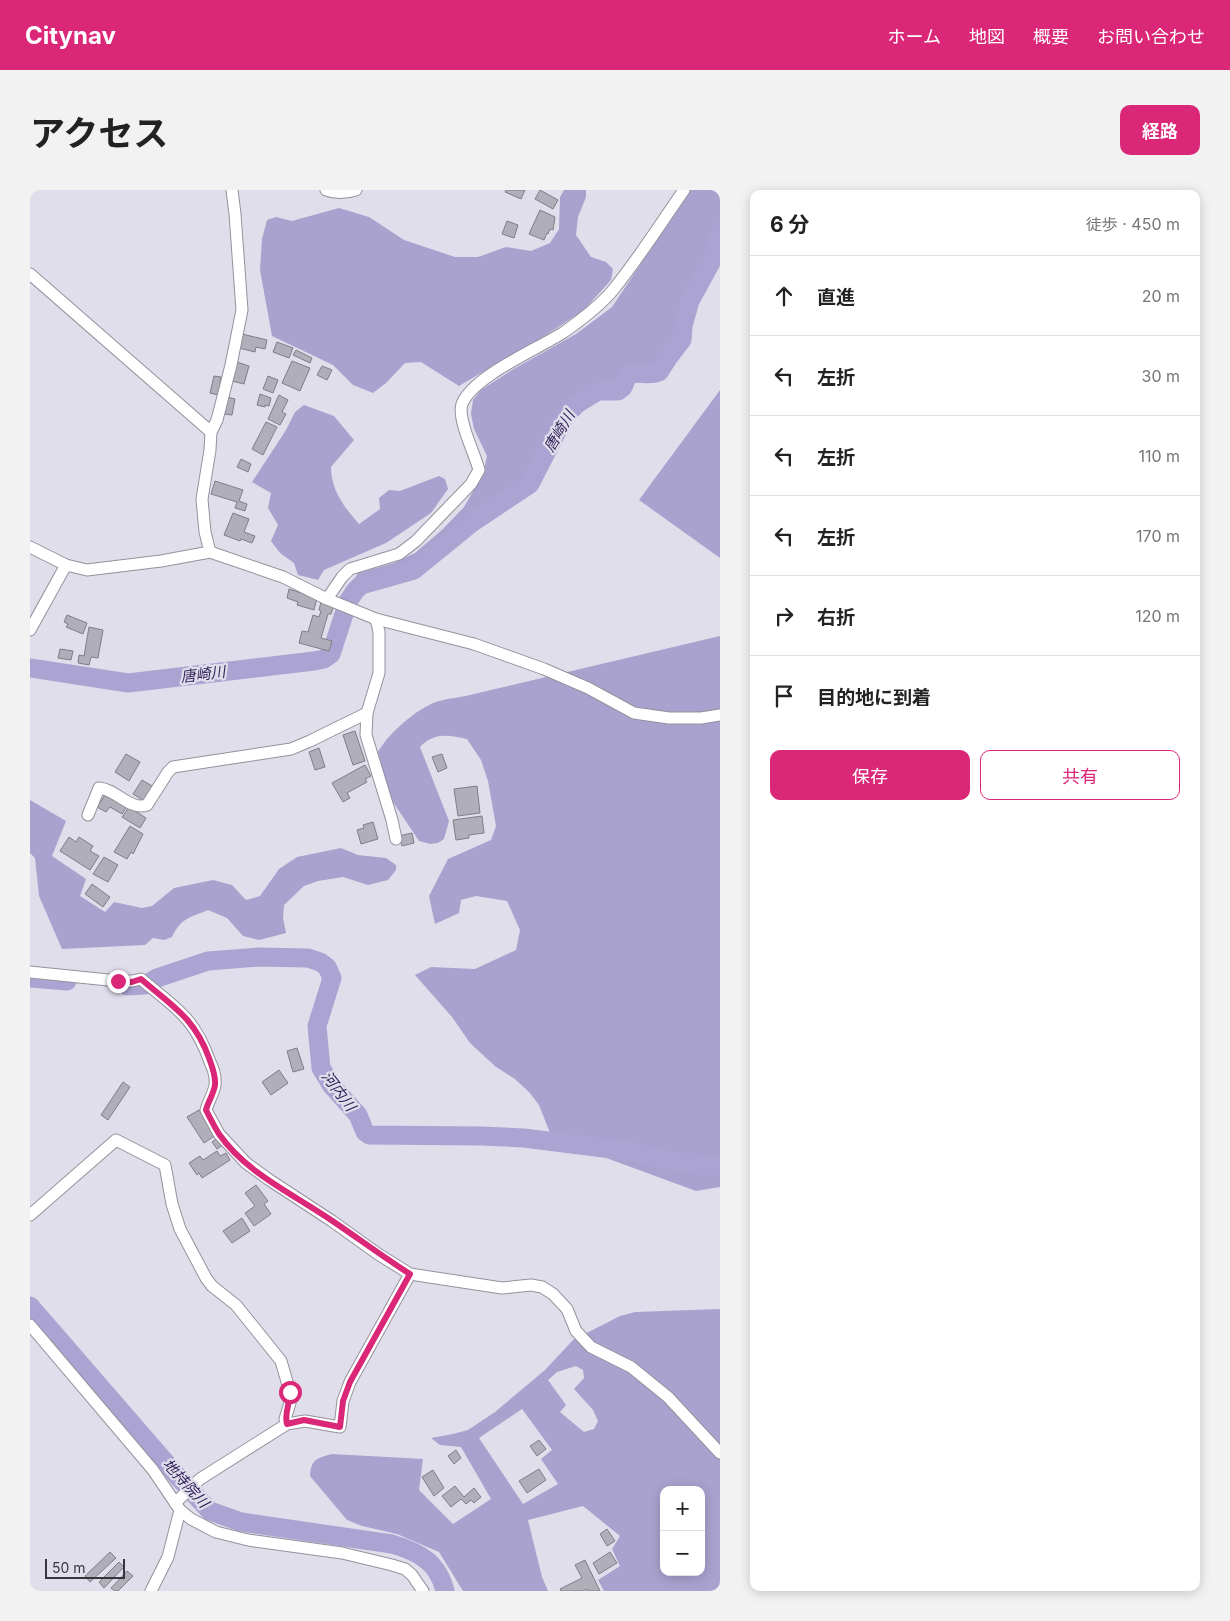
<!DOCTYPE html>
<html lang="ja">
<meta charset="utf-8">
<style>
:root{--surface:#fff;--page:#f2f2f2;--text:#222;--muted:#767676;--line:#e0e0e0;--accent:#db2777}
body{margin:0;font-family:Inter,"Noto Sans JP",sans-serif;background:var(--page);color:var(--text)}
.controls{position:absolute;right:15px;bottom:15px;display:grid;overflow:hidden;border-radius:10px;box-shadow:0 2px 12px #0003}
.controls button{width:45px;height:45px;display:grid;place-items:center;padding:0;border:0;border-bottom:1px solid var(--line);background:var(--surface);color:var(--text);font:25px sans-serif}
.scale{position:absolute;left:15px;bottom:12px;width:80px;box-sizing:border-box;padding-left:5px;border:2px solid #35353a;border-top:0;font-size:14px;line-height:18px;white-space:nowrap;color:#35353a;-webkit-text-stroke:4px #e0deeb;paint-order:stroke}
.stop{position:absolute;width:15px;height:15px;margin:-11px;border:4px solid #db2777;border-radius:50%;background:#fff}
.stop.end{background:#db2777;border-color:#fff;box-shadow:0 1px 5px #0008}
.list{margin:0;padding:0;list-style:none}
h2{display:flex;justify-content:space-between;align-items:center;height:65px;margin:0;padding:0 20px;font-size:21px}
h2 small{font-size:16px;font-weight:400;color:var(--muted)}
.list li{display:grid;grid-template-columns:32px 1fr auto;gap:15px;align-items:center;box-sizing:border-box;height:80px;padding:0 20px;border-top:1px solid var(--line)}
.list b{display:block;font-size:19px;white-space:nowrap}
.list em{font-size:16px;font-style:normal;color:var(--muted)}
.actions{display:flex;gap:10px;padding:15px 20px}
.actions a{flex:1;padding:11px 0;border:1px solid var(--accent);border-radius:10px;text-align:center;font-size:18px;color:var(--accent)}
.actions .main{background:var(--accent);color:#fff}
.icon{flex:none;width:28px;height:28px;fill:none;stroke:currentColor;stroke-width:2;stroke-linecap:round;stroke-linejoin:round}
.map{position:relative;flex:none;width:690px;height:1401px;overflow:hidden;border-radius:10px}
header{display:flex;align-items:center;gap:30px;box-sizing:border-box;height:70px;padding:0 25px;background:var(--accent);color:#fff}
header strong{font-size:24px}
nav{display:flex;gap:28px;margin-inline-start:auto;font-size:18px}
.intro{display:flex;align-items:center;justify-content:space-between;box-sizing:border-box;height:120px;padding:0 30px}
h1{margin:0;font-size:35px}
.button{padding:12px 22px;border-radius:10px;background:var(--accent);color:#fff;font-size:18px;font-weight:700}
main{display:flex;gap:30px;padding:0 30px}
aside{flex:1;background:var(--surface);border-radius:10px;box-shadow:0 2px 12px #0003}
.map>svg:first-child{display:block}
.forest{fill:#a9a2cf;fill-rule:evenodd}
.lines{fill:none;stroke-linecap:round;stroke-linejoin:round}
.river{stroke:#aba4d2;stroke-width:19}
.building{fill:#afaeb9;stroke:#7e7d88}
.minor-casing{stroke:#93929d;stroke-width:13}
.minor{stroke:#fff;stroke-width:11}
.route{stroke:#db2777;stroke-width:6}
.labels{text-anchor:middle;dominant-baseline:central;stroke-width:4.5;stroke-linejoin:round;paint-order:stroke}
.water-label{font-size:15px;font-style:italic;fill:#2e1f57;stroke:#e0deeb}
</style>
<header>
<strong>Citynav</strong>
<nav><a>ホーム</a><a>地図</a><a>概要</a><a>お問い合わせ</a></nav>
</header>
<div class="intro"><h1>アクセス</h1><a class="button">経路</a></div>
<main>
<div class="map">
<svg width="690" height="1401" viewBox="0 0 690 1401">
<rect width="100%" height="100%" fill="#e0deeb"/>
<g class="forest">
<path d="M534,0H556V7L548,27L546,45L561,67L576,72L583,79L581,90L554,120L516,145L429,196L391,172L375,173L356,193L343,203L323,195L303,175L242,146L230,80L232,49L237,30L246,27L262,31L309,18L339,27L374,50L425,67H448L476,57L501,61L520,53L529,39L530,7Z"/>
<path d="M660,0H690V33L683,61L657,110L650,134V145L645,156L628,179L620,181L601,180C594,185 594,192 588,198L572,197L548,210L532,225L506,281L496,294L443,329L385,376L370,381L326,393L324,390L328,383L364,373L385,363L413,339L434,317L453,284L457,266L444,239L441,224L443,210L451,200L482,180L546,144L582,117Z"/>
<path d="M690,200V368L609,310Z"/>
<path d="M274,215L304,226L324,250L301,277C301,300 314,317 329,334L350,319L349,308L359,300L370,301L409,286L415,289L418,299L401,323L356,353L294,380L288,390L268,385L264,373L250,363L241,351L248,335L238,318L241,303L222,292L256,240L265,222Z"/>
<path d="M690,446V997L666,1001L522,948L509,915L499,902L485,889L466,877L440,853L422,827L385,785L401,777L445,779L486,760L490,740L477,711L446,706L431,710L429,723L405,734L399,706L418,669L461,650L466,636L458,591L451,570L437,549C419,545 404,542 390,557L419,631L414,649L408,653L400,654L389,651L359,606L348,562C358,544 386,519 406,512C417,508 429,508 440,505Z"/>
<path d="M0,610L36,631L22,666L56,689L50,706L75,722L84,712L112,718L122,716L144,698L183,690L202,695L216,710L230,706L249,679L267,667L311,658L328,665L356,668L366,675V680L358,690L338,695L313,687L288,691L274,696L254,715L253,728L256,743L229,750L213,746L197,728L178,720C159,728 151,728 142,747L134,750L123,748L115,755L32,759L9,706L5,668L0,663Z"/>
<path d="M690,1119V1401H574L568,1390L590,1376L582,1359L590,1346L553,1316L498,1330L512,1387L518,1401H433L409,1362L367,1344L332,1336L317,1330L280,1286C281,1270 286,1268 302,1264L393,1269L389,1300L423,1334L461,1309L431,1257L410,1255L401,1248L423,1244L438,1240L465,1222L515,1180L543,1150L590,1126L605,1122ZM546,1176L553,1180L554,1188L544,1199L563,1220L568,1231L564,1239L554,1242L530,1222L536,1215L518,1190L527,1182ZM492,1219L522,1260L511,1269L528,1294L493,1314L449,1248ZM634,1300H671V1382H634Z"/>
</g>
<g class="lines">
<g class="river">
<path d="M317,413L325,401L331,395L384,380L443,332L500,294L535,226L547,214L568,201H588L593,197L598,185C608,180 617,187 629,182L638,168L652,150L653,136L660,111L684,67L690,44"/>
<path d="M0,478L98,493L284,471L294,469L301,464L315,421"/>
<path d="M0,788L37,791"/>
<path d="M97,796L115,795L127,788L178,771L228,767L278,768L290,772L297,777L302,788L287,836L291,878L302,896L328,925L335,942L339,945L451,946L494,948L597,961L634,970L671,975H690"/>
<path d="M0,1116L149,1288L180,1321L211,1332L362,1354C389,1362 408,1372 415,1401"/>
</g>
</g>
<g class="building">
<path d="M476,0H495L491,9L475,2Z"/>
<path d="M510,0L528,10L523,19L505,9Z"/>
<path d="M510,20L525,27L523,40L520,39L518,44L517,43L514,50L499,44Z"/>
<path d="M477,31L488,35L484,48L472,44Z"/>
<path d="M212,144L237,150L235,159L226,157L225,162L209,158Z"/>
<path d="M247,152L263,158L259,168L243,162Z"/>
<path d="M266,160L282,168L280,173L263,165Z"/>
<path d="M262,171L280,178L270,201L252,193Z"/>
<path d="M207,172L219,176L214,194L202,191Z"/>
<path d="M292,176L302,180L297,190L287,185Z"/>
<path d="M184,186L191,187L188,205L180,203Z"/>
<path d="M238,186L248,190L243,203L233,199Z"/>
<path d="M230,204L241,208L239,216L235,215V217L227,215Z"/>
<path d="M249,205L258,210L252,222L256,224L250,235L238,229Z"/>
<path d="M197,207L205,209L202,225L194,224Z"/>
<path d="M236,232L247,237L233,265L222,259Z"/>
<path d="M211,269L221,274L218,282L207,277Z"/>
<path d="M185,291L213,300L209,311L217,314L215,321L205,318L207,312L181,304Z"/>
<path d="M203,323L219,329L214,342L225,346L222,353L211,349L210,351L194,345Z"/>
<path d="M259,399L287,408L284,420L267,415L268,412L257,408Z"/>
<path d="M291,412L304,415L301,424H298L291,448L302,451L299,461L269,453L272,441L278,442L283,425L289,427L291,421L289,420Z"/>
<path d="M37,425L57,433L53,444L36,437L38,434L34,432Z"/>
<path d="M59,437L73,440L68,468L61,467L59,475L48,473L49,465L54,466Z"/>
<path d="M30,459L43,461L41,470L28,468Z"/>
<path d="M325,541L335,571L323,575L313,545Z"/>
<path d="M289,558L295,577L285,580L279,562Z"/>
<path d="M96,564L110,572L99,591L85,582Z"/>
<path d="M412,564L417,578L408,582L402,567Z"/>
<path d="M335,575L341,586L335,589L337,592L317,603L320,608L313,612L302,593Z"/>
<path d="M112,590L124,597L114,611L103,604Z"/>
<path d="M447,596L450,623L428,626L424,599Z"/>
<path d="M75,605L83,610L85,607L98,615L92,624L80,617L76,622L67,617Z"/>
<path d="M99,617L116,628L110,638L92,627Z"/>
<path d="M452,626L454,643L439,645V648L426,650L423,630Z"/>
<path d="M343,632L348,649L331,654L327,640L334,638L333,635Z"/>
<path d="M100,636L113,644L103,664L101,662L97,669L84,662Z"/>
<path d="M382,643L384,653L372,656L369,646Z"/>
<path d="M39,647L46,652L49,647L63,656L60,661L69,666L60,680L30,661Z"/>
<path d="M74,667L88,675L78,692L63,684Z"/>
<path d="M62,694L80,707L73,717L55,704Z"/>
<path d="M267,858L274,879L263,882L257,861Z"/>
<path d="M249,880L258,893L241,905L232,892Z"/>
<path d="M93,892L100,897L78,930L71,925Z"/>
<path d="M169,920L186,945L174,953L157,927Z"/>
<path d="M189,947L194,954L187,959L182,952Z"/>
<path d="M187,961L190,966L196,963L200,970L172,988L169,983L167,985L159,973L170,966L173,970Z"/>
<path d="M226,995L238,1011L234,1014L241,1024L224,1036L215,1023L225,1016L215,1003Z"/>
<path d="M212,1028L220,1041L202,1053L193,1041Z"/>
<path d="M509,1250L516,1259L507,1266L500,1256Z"/>
<path d="M426,1260L431,1268L424,1274L418,1266Z"/>
<path d="M509,1279L516,1290L497,1303L489,1291Z"/>
<path d="M403,1280L414,1298L404,1306L392,1287Z"/>
<path d="M425,1296L434,1307L444,1298L451,1307L444,1313L441,1310L436,1314L431,1309L421,1317L412,1306Z"/>
<path d="M577,1339L585,1351L577,1356L570,1344Z"/>
<path d="M80,1362L86,1368L60,1392L55,1386Z"/>
<path d="M580,1362L587,1373L569,1384L563,1373Z"/>
<path d="M555,1370L570,1401H557V1399L553,1401H531L530,1399L552,1388L545,1375Z"/>
<path d="M89,1372L94,1377L74,1398L69,1392Z"/>
<path d="M97,1381L103,1386L88,1401H85L81,1398Z"/>
</g>
<g class="lines">
<defs>
<g id="minor">
<path d="M296,0C306,4 316,3 326,0"/>
<path d="M0,84L181,242"/>
<path d="M0,357L36,375L57,380L131,371L180,362L253,387L297,409L346,429L444,454L514,479L558,498L604,523L639,528H671L690,525"/>
<path d="M180,362L175,342L172,309L180,260L181,242L187,230L201,175L212,120L205,24L202,0"/>
<path d="M297,409L312,387L320,379L369,364L386,351L441,294L449,280C445,264 427,229 432,214C443,186 508,159 534,142C551,130 570,116 583,100C609,68 631,33 654,0"/>
<path d="M346,429L349,442V483L337,523L336,545L362,630L366,649"/>
<path d="M0,440L36,375"/>
<path d="M58,625L69,598C86,599 100,621 117,615L138,582L143,577L261,559L280,551L337,523"/>
<path d="M0,782L88,791H102L111,789C145,818 164,826 180,872C183,878 186,887 185,895C184,903 178,912 176,920L189,944L216,973L238,989L302,1031L348,1064L380,1084L472,1098L501,1095L512,1097L523,1104L537,1119L546,1141L561,1157L601,1177L638,1207L690,1263"/>
<path d="M0,1025L86,950L135,975L142,1014L150,1039L176,1088L182,1096L206,1115L251,1171L260,1202V1213L255,1229L257,1234"/>
<path d="M0,1135L123,1280L150,1320L161,1329L186,1342L218,1350L312,1363L362,1375L375,1379L382,1385L393,1401"/>
<path d="M145,1313L170,1289L257,1234L275,1231L310,1237L313,1211L320,1192L380,1084"/>
<path d="M121,1401L138,1367L150,1320"/>
</g>
</defs>
<use href="#minor" class="minor-casing"/>
<use href="#minor" class="minor"/>
</g>
<g class="lines">
<path class="route" d="M88,791L102,792L111,789C142,816 164,827 179,868C182,876 186,886 185,895C184,903 178,912 176,920C180,928 184,936 189,944C216,983 263,1004 301,1030C328,1048 353,1067 380,1084L320,1192L313,1211L310,1237L274,1230L257,1234C254,1224 260,1213 260,1202"/>
</g>
<g class="labels">
<g class="water-label">
<text transform="translate(529 241) rotate(-59)">唐崎川</text>
<text transform="translate(173 484) rotate(-7)">唐崎川</text>
<text transform="translate(309 901) rotate(53)">河内川</text>
<text transform="translate(156 1293) rotate(48)">地持院川</text>
</g>
</g>
</svg>
<div class="controls">
<button>+</button>
<button>−</button>
</div>
<div class="scale">50 m</div>
<div class="stop" style="left:260px;top:1202px"></div>
<div class="stop end" style="left:88px;top:791px"></div>
</div>
<aside>
<h2>6 分<small>徒歩 · 450 m</small></h2>
<ul class="list">
<li><svg class="icon" aria-label="ahead" viewBox="0 0 24 24"><path d="M12 20V5M6 11l6-6 6 6"/></svg><div><b>直進</b></div><em>20 m</em></li>
<li><svg class="icon" aria-label="left" viewBox="0 0 24 24"><path d="M17 20v-9H6M10 6l-5 5 5 5"/></svg><div><b>左折</b></div><em>30 m</em></li>
<li><svg class="icon" aria-label="left" viewBox="0 0 24 24"><path d="M17 20v-9H6M10 6l-5 5 5 5"/></svg><div><b>左折</b></div><em>110 m</em></li>
<li><svg class="icon" aria-label="left" viewBox="0 0 24 24"><path d="M17 20v-9H6M10 6l-5 5 5 5"/></svg><div><b>左折</b></div><em>170 m</em></li>
<li><svg class="icon" aria-label="right" viewBox="0 0 24 24"><path d="M7 20v-9h11M14 6l5 5-5 5"/></svg><div><b>右折</b></div><em>120 m</em></li>
<li><svg class="icon" aria-label="arrive" viewBox="0 0 24 24"><path d="M6 21V4h12l-3 4 3 4H6"/></svg><div><b>目的地に到着</b></div></li>
</ul>
<div class="actions"><a class="main">保存</a><a>共有</a></div>
</aside>
</main>
